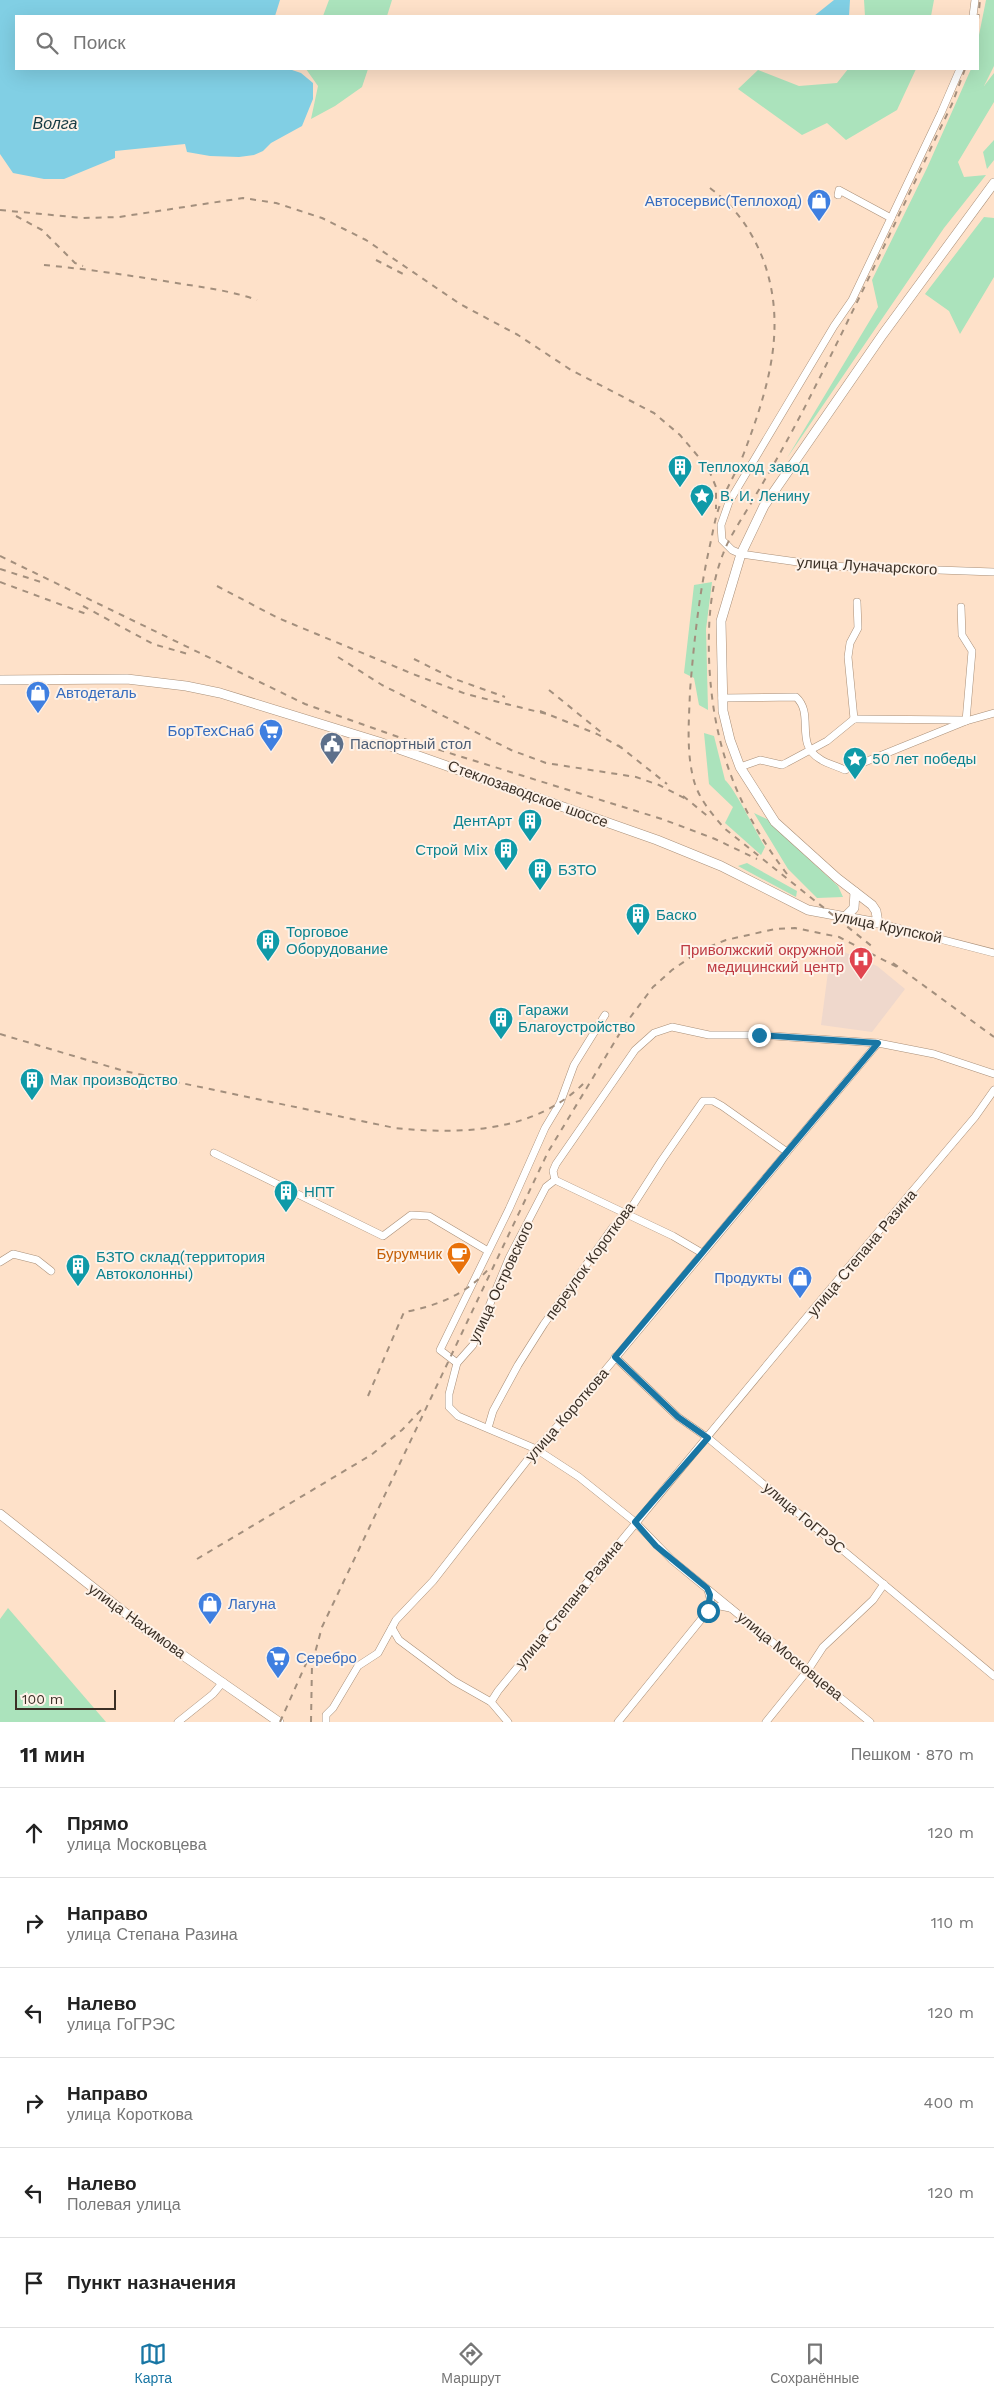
<!DOCTYPE html>
<html lang="ru">
<meta charset="utf-8">
<style>
:root{--surface:#fff;--page:#f2f2f2;--text:#222;--muted:#767676;--line:#e0e0e0;--accent:#1876a4}
body{margin:0;font-family:"Work Sans",sans-serif;background:var(--page);color:var(--text)}
.scale{position:absolute;left:15px;bottom:12px;width:101px;box-sizing:border-box;padding-left:5px;border:2px solid #3b3026;border-top:0;font-size:14px;line-height:18px;white-space:nowrap;color:#3b3026;-webkit-text-stroke:4px #fef2e8;paint-order:stroke}
.stop{position:absolute;width:15px;height:15px;margin:-11px;border:4px solid #1876a4;border-radius:50%;background:#fff}
.stop.end{background:#1876a4;border-color:#fff;box-shadow:0 1px 5px #0008}
.list{margin:0;padding:0;list-style:none}
h2{display:flex;justify-content:space-between;align-items:center;height:65px;margin:0;padding:0 20px;font-size:21px}
h2 small{font-size:16px;font-weight:400;color:var(--muted)}
.list li{display:grid;grid-template-columns:32px 1fr auto;gap:15px;align-items:center;box-sizing:border-box;height:90px;padding:0 20px;border-top:1px solid var(--line)}
.list b{display:block;font-size:19px;white-space:nowrap}
.list p{margin:0;font-size:16px;white-space:nowrap;color:var(--muted)}
.list em{font-size:16px;font-style:normal;color:var(--muted)}
.icon{flex:none;width:28px;height:28px;fill:none;stroke:currentColor;stroke-width:2;stroke-linecap:round;stroke-linejoin:round}
.map{position:relative;flex:none;width:994px;height:1722px;overflow:hidden}
.search{position:absolute;background:var(--surface);box-shadow:0 5px 20px #0002;left:15px;right:15px;top:15px;height:55px;display:flex;align-items:center;gap:12px;box-sizing:border-box;padding:0 18px;border-radius:0px;color:var(--muted);font-size:19px}
.sheet{height:605px;background:var(--surface)}
nav{display:flex;justify-content:space-around;align-items:center;box-sizing:border-box;height:70px;border-top:1px solid var(--line);background:var(--surface);font-size:14px;color:var(--muted)}
nav a{display:grid;justify-items:center;gap:2px}
nav .on{color:var(--accent)}
.map>svg:first-child{display:block}
.medical{fill:#efd8cc}
.green{fill:#abe3bc}
.water{fill:#81cfe4}
.lines{fill:none;stroke-linecap:round;stroke-linejoin:round}
.minor-casing{stroke:#a98f78;stroke-width:8}
.major-casing{stroke:#a98f78;stroke-width:10}
.minor{stroke:#fff;stroke-width:7}
.major{stroke:#fff;stroke-width:9}
.rail{stroke:#a38f7d;stroke-width:2;stroke-dasharray:6 6;stroke-linecap:butt}
.route{stroke:#1876a4;stroke-width:6}
.labels{text-anchor:middle;dominant-baseline:central;stroke-width:4;stroke-linejoin:round;paint-order:stroke}
.shop-label{font-size:15px;fill:#366cbe;stroke:#fef2e8;text-anchor:end}
.culture-label{font-size:15px;fill:#0d838f;stroke:#fef2e8;text-anchor:start}
.street-label{font-size:15px;fill:#3b3026;stroke:#fef2e8}
.service-label{font-size:15px;fill:#4e5e75;stroke:#fef2e8;text-anchor:start}
.health-label{font-size:15px;fill:#be3a42;stroke:#fef2e8;text-anchor:end}
.food-label{font-size:15px;fill:#c56008;stroke:#fef2e8;text-anchor:end}
.water-label{font-size:16px;font-style:italic;fill:#163b44;stroke:#fef2e8}
</style>
<div class="map">
<svg width="994" height="1722" viewBox="0 0 994 1722">
<rect width="100%" height="100%" fill="#fee1c9"/>
<path class="medical" d="M830,946L877,966L905,989L872,1032L821,1025L828,972L822,969Z"/>
<g class="green">
<path d="M329,0H392L387,16H323Z"/>
<path d="M864,0H934L931,16H865Z"/>
<path d="M986,0H994V66L984,86L994,73V102L958,162L964,177L986,175L944,228L787,458L878,307L872,280L927,168L971,69H978V40Z"/>
<path d="M306,69H368L362,87L335,106L311,119L318,86Z"/>
<path d="M848,69H916L897,110L846,140L827,123L802,135L738,89L758,70L799,86L837,83Z"/>
<path d="M994,140V160L987,169L983,152Z"/>
<path d="M984,217L994,218V277L960,334L949,311L925,294Z"/>
<path d="M712,582L706,629L708,710L699,705L694,678L684,673L694,585Z"/>
<path d="M704,733L714,736L725,780C734,787 757,834 765,847L761,855L725,823L733,807L709,784Z"/>
<path d="M754,813L769,820L775,828L838,886L843,897L817,898L788,869Z"/>
<path d="M747,863L797,891L796,897L738,866Z"/>
<path d="M8,1608L106,1722H0V1619Z"/>
</g>
<g class="water">
<path d="M0,0H280L275,16H16V69H289L301,73L313,83V99L302,126L271,143L263,151L254,155L239,157L210,156L187,152L185,144L115,151V158L64,179H44L13,173L0,154Z"/>
<path d="M834,0H850L849,16H814Z"/>
</g>
<g class="lines">
<defs>
<g id="minor">
<path d="M973,16L975,0"/>
<path d="M960,69L941,113L852,300L834,326L729,502L721,525L722,540L732,550L741,554L826,566L994,572"/>
<path d="M838,195L839,190L891,218"/>
<path d="M961,607L962,635L972,651L966,721"/>
<path d="M722,698L796,697C815,714 794,744 820,759C827,764 837,766 845,770L966,721L994,713"/>
<path d="M854,719L848,657L850,643L858,628L857,602"/>
<path d="M854,719L963,720"/>
<path d="M740,767L760,760L782,765L786,763L827,741L854,719"/>
<path d="M878,923L994,953"/>
<path d="M214,1153L383,1236L411,1215L429,1216L488,1251"/>
<path d="M555,1180L546,1187L509,1258L473,1345L457,1363L449,1394V1407L458,1416L536,1449L579,1477L635,1522L672,1560L870,1722"/>
<path d="M555,1180L553,1171L556,1164L635,1050L654,1033L672,1027L709,1035H759L878,1043L934,1054L994,1074"/>
<path d="M555,1180L673,1236L702,1253"/>
<path d="M0,1262L13,1254L37,1260L51,1271"/>
<path d="M615,1357L678,1417L708,1438L994,1676"/>
<path d="M457,1363L440,1350L509,1209L545,1128L560,1103L574,1065L605,1015"/>
<path d="M488,1428L493,1411L518,1365L544,1324L613,1227L626,1216L662,1160L703,1101H713L722,1106L787,1152"/>
<path d="M708,1590L711,1602L708,1611"/>
<path d="M392,1628L399,1640L454,1681L491,1702L508,1722"/>
<path d="M491,1702L498,1691C655,1499 814,1307 975,1117L994,1090"/>
<path d="M178,1722L213,1694L223,1682"/>
<path d="M326,1722V1715L333,1708L358,1666L378,1653L396,1620L433,1581L536,1449L567,1416L878,1043"/>
<path d="M618,1722L708,1611L720,1606L730,1608"/>
<path d="M766,1722L808,1670L823,1647L873,1600L884,1584"/>
</g>
<g id="major">
<path d="M0,680L127,679L186,686L220,693L379,742L657,840L721,866L808,910L878,923L876,911L872,905L837,878L775,822L740,767L730,740L723,711L721,621L741,554L764,506L883,334L994,183"/>
<path d="M844,918L854,908L855,892"/>
<path d="M0,1514L148,1631L279,1722"/>
</g>
</defs>
<use href="#minor" class="minor-casing"/>
<use href="#major" class="major-casing"/>
<use href="#minor" class="minor"/>
<use href="#major" class="major"/>
<g class="rail">
<path d="M978,20L980,0"/>
<path d="M710,188C736,208 751,229 763,259C788,327 768,389 744,453C737,471 727,487 720,505C715,517 713,532 710,545C699,594 694,641 690,691C689,721 686,752 694,781C699,799 712,814 724,828L874,948"/>
<path d="M0,210L83,218L119,217L243,198L276,203L322,218L366,240L460,304L518,335L571,370L654,413L680,435L708,468L716,487V509"/>
<path d="M16,216L42,230L75,263L83,266"/>
<path d="M376,260L407,276"/>
<path d="M44,265C86,269 128,275 170,282C200,287 229,290 257,300"/>
<path d="M0,556L305,704L401,738L662,819L715,839L757,859"/>
<path d="M0,569L41,582"/>
<path d="M0,582L89,615"/>
<path d="M217,586L278,618L413,674L466,694L547,714"/>
<path d="M83,606L153,644L188,654"/>
<path d="M338,657L382,685L511,750L546,763L636,777L659,785L688,800"/>
<path d="M414,659L452,678L505,697"/>
<path d="M549,690L602,733"/>
<path d="M540,711L597,734L622,748"/>
<path d="M618,745L667,784"/>
<path d="M683,796L710,818"/>
<path d="M787,874C736,807 712,743 709,658C708,624 710,587 723,554C730,535 744,516 754,498C775,463 795,427 813,391C861,296 906,200 952,104L965,69"/>
<path d="M893,963L994,1037"/>
<path d="M0,1034L124,1071L395,1128C462,1135 538,1132 587,1080"/>
<path d="M368,1396L404,1312C438,1306 469,1293 491,1266"/>
<path d="M197,1559L371,1455L402,1430L421,1410"/>
<path d="M280,1722L309,1657"/>
<path d="M311,1722L312,1664L322,1627L548,1152L626,1023L653,987L672,970L701,950L726,940L775,929L795,928L839,937L899,968"/>
</g>
</g>
<g class="lines">
<path class="route" d="M708,1611L710,1595L707,1588L656,1546L635,1522L708,1438L678,1417L615,1357L878,1043L759,1035"/>
</g>
<defs>
<symbol id="shop-pin" viewBox="-11 -11 22 30"><path d="M0 17L-7.5 6A9.5 9.5 0 1 1 7.5 6Z" fill="#3f7fe0" stroke="#fef2e8"/><path d="M-5-2.5h2.3a2.7 3.5 0 0 1 5.4 0H5L5.5 6h-11ZM-1.5-2.5h3a1.5 2.3 0 0 0-3 0Z" fill="#fff"/></symbol>
<symbol id="building-pin" viewBox="-11 -11 22 30"><path d="M0 17L-7.5 6A9.5 9.5 0 1 1 7.5 6Z" fill="#0f9aa8" stroke="#fef2e8"/><path d="M-4-6H4V6H1V3H-1V6H-4ZM-2.5-4.3h1.7v1.8h-1.7ZM.8-4.3h1.7v1.8H.8ZM-2.5-1h1.7V.8h-1.7ZM.8-1h1.7V.8H.8Z" fill="#fff"/></symbol>
<symbol id="sight-pin" viewBox="-11 -11 22 30"><path d="M0 17L-7.5 6A9.5 9.5 0 1 1 7.5 6Z" fill="#0f9aa8" stroke="#fef2e8"/><path d="M0-6L1.8-2.2L6-1.7L2.9 1.2L3.7 5.4L0 3.3L-3.7 5.4L-2.9 1.2L-6-1.7L-1.8-2.2Z" fill="#fff"/></symbol>
<symbol id="supermarket-pin" viewBox="-11 -11 22 30"><path d="M0 17L-7.5 6A9.5 9.5 0 1 1 7.5 6Z" fill="#3f7fe0" stroke="#fef2e8"/><path d="M-6-5.5h2.5l.6 2H6L4.5 2H-2.5L-4.4-4H-6ZM-1.5 3.2a1.3 1.3 0 1 0 .1 0ZM3 3.2a1.3 1.3 0 1 0 .1 0Z" fill="#fff"/></symbol>
<symbol id="civic-pin" viewBox="-11 -11 22 30"><path d="M0 17L-7.5 6A9.5 9.5 0 1 1 7.5 6Z" fill="#5c6f8a" stroke="#fef2e8"/><path d="M-.6-6.5H3V-4.5H.6V-3L4-1V1h2V6H-6V1h2V-1L-.6-3ZM-1.2 2.5V6h2.4V2.5Z" fill="#fff"/></symbol>
<symbol id="hospital-pin" viewBox="-11 -11 22 30"><path d="M0 17L-7.5 6A9.5 9.5 0 1 1 7.5 6Z" fill="#e0444e" stroke="#fef2e8"/><path d="M-5-5h3v3.5h4V-5h3V5h-3V1.5h-4V5h-3Z" fill="#fff"/></symbol>
<symbol id="cafe-pin" viewBox="-11 -11 22 30"><path d="M0 17L-7.5 6A9.5 9.5 0 1 1 7.5 6Z" fill="#e8710a" stroke="#fef2e8"/><path d="M-5.5-4.5H6V0H3Q3 3.5 0 3.5H-2.5Q-5.5 3.5-5.5 0ZM3-3.2v2h1.7v-2ZM-6 4.5H4V6H-6Z" fill="#fff"/></symbol>
</defs>
<g fill-rule="evenodd">
<use href="#shop-pin" x="805" y="187" width="28" height="38"/>
<use href="#building-pin" x="666" y="453" width="28" height="38"/>
<use href="#sight-pin" x="688" y="482" width="28" height="38"/>
<use href="#shop-pin" x="24" y="679" width="28" height="38"/>
<use href="#supermarket-pin" x="257" y="717" width="28" height="38"/>
<use href="#civic-pin" x="318" y="730" width="28" height="38"/>
<use href="#sight-pin" x="841" y="745" width="28" height="38"/>
<use href="#building-pin" x="516" y="807" width="28" height="38"/>
<use href="#building-pin" x="492" y="836" width="28" height="38"/>
<use href="#building-pin" x="526" y="856" width="28" height="38"/>
<use href="#building-pin" x="624" y="901" width="28" height="38"/>
<use href="#building-pin" x="254" y="927" width="28" height="38"/>
<use href="#hospital-pin" x="847" y="945" width="28" height="38"/>
<use href="#building-pin" x="487" y="1005" width="28" height="38"/>
<use href="#building-pin" x="18" y="1066" width="28" height="38"/>
<use href="#building-pin" x="272" y="1178" width="28" height="38"/>
<use href="#cafe-pin" x="445" y="1240" width="28" height="38"/>
<use href="#building-pin" x="64" y="1252" width="28" height="38"/>
<use href="#shop-pin" x="786" y="1264" width="28" height="38"/>
<use href="#shop-pin" x="196" y="1590" width="28" height="38"/>
<use href="#supermarket-pin" x="264" y="1644" width="28" height="38"/>
</g>
<g class="labels">
<g class="shop-label">
<text x="802" y="201">Автосервис(Теплоход)</text>
<text x="56" y="693" text-anchor="start">Автодеталь</text>
<text x="254" y="731">БорТехСнаб</text>
<text x="782" y="1278">Продукты</text>
<text x="228" y="1604" text-anchor="start">Лагуна</text>
<text x="296" y="1658" text-anchor="start">Серебро</text>
</g>
<g class="culture-label">
<text x="698" y="467">Теплоход завод</text>
<text x="720" y="496">В. И. Ленину</text>
<text x="872" y="759">50 лет победы</text>
<text x="512" y="821" text-anchor="end">ДентАрт</text>
<text x="488" y="850" text-anchor="end">Строй Mix</text>
<text x="558" y="870">БЗТО</text>
<text x="656" y="915">Баско</text>
<text x="286" y="932">Торговое<tspan x="286" dy="17">Оборудование</tspan></text>
<text x="518" y="1010">Гаражи<tspan x="518" dy="17">Благоустройство</tspan></text>
<text x="50" y="1080">Мак производство</text>
<text x="304" y="1192">НПТ</text>
<text x="96" y="1257">БЗТО склад(территория<tspan x="96" dy="17">Автоколонны)</tspan></text>
</g>
<g class="street-label">
<text transform="translate(867 566) rotate(3)">улица Луначарского</text>
<text transform="translate(528 794) rotate(20)">Стеклозаводское шоссе</text>
<text transform="translate(888 927) rotate(12)">улица Крупской</text>
<text transform="translate(862 1253) rotate(-50)">улица Степана Разина</text>
<text transform="translate(590 1261) rotate(-54)">переулок Короткова</text>
<text transform="translate(501 1282) rotate(-65)">улица Островского</text>
<text transform="translate(567 1415) rotate(-49)">улица Короткова</text>
<text transform="translate(804 1518) rotate(40)">улица ГоГРЭС</text>
<text transform="translate(569 1604) rotate(-51)">улица Степана Разина</text>
<text transform="translate(137 1621) rotate(36)">улица Нахимова</text>
<text transform="translate(790 1656) rotate(39)">улица Московцева</text>
</g>
<g class="service-label">
<text x="350" y="744">Паспортный стол</text>
</g>
<g class="health-label">
<text x="844" y="950">Приволжский окружной<tspan x="844" dy="17">медицинский центр</tspan></text>
</g>
<g class="food-label">
<text x="442" y="1254">Бурумчик</text>
</g>
<g class="water-label">
<text x="55" y="123">Волга</text>
</g>
</g>
</svg>
<div class="scale">100 m</div>
<div class="stop" style="left:708px;top:1611px"></div>
<div class="stop end" style="left:759px;top:1035px"></div>
<div class="search"><svg class="icon" aria-label="search" viewBox="0 0 24 24"><circle cx="10" cy="10" r="6"/><path d="M15 15l6 6"/></svg>Поиск</div>
</div>
<section class="sheet">
<h2>11 мин<small>Пешком · 870 m</small></h2>
<ul class="list">
<li><svg class="icon" aria-label="ahead" viewBox="0 0 24 24"><path d="M12 20V5M6 11l6-6 6 6"/></svg><div><b>Прямо</b><p>улица Московцева</p></div><em>120 m</em></li>
<li><svg class="icon" aria-label="right" viewBox="0 0 24 24"><path d="M7 20v-9h11M14 6l5 5-5 5"/></svg><div><b>Направо</b><p>улица Степана Разина</p></div><em>110 m</em></li>
<li><svg class="icon" aria-label="left" viewBox="0 0 24 24"><path d="M17 20v-9H6M10 6l-5 5 5 5"/></svg><div><b>Налево</b><p>улица ГоГРЭС</p></div><em>120 m</em></li>
<li><svg class="icon" aria-label="right" viewBox="0 0 24 24"><path d="M7 20v-9h11M14 6l5 5-5 5"/></svg><div><b>Направо</b><p>улица Короткова</p></div><em>400 m</em></li>
<li><svg class="icon" aria-label="left" viewBox="0 0 24 24"><path d="M17 20v-9H6M10 6l-5 5 5 5"/></svg><div><b>Налево</b><p>Полевая улица</p></div><em>120 m</em></li>
<li><svg class="icon" aria-label="arrive" viewBox="0 0 24 24"><path d="M6 21V4h12l-3 4 3 4H6"/></svg><div><b>Пункт назначения</b></div></li>
</ul>
</section>
<nav>
<a class="on"><svg class="icon" aria-label="map" viewBox="0 0 24 24"><path d="M3 6l6-2 6 2 6-2v14l-6 2-6-2-6 2zM9 4v14M15 6v14"/></svg>Карта</a>
<a><svg class="icon" aria-label="directions" viewBox="0 0 24 24"><path d="M12 3l9 9-9 9-9-9zM9 14v-3h6M13 9l2 2-2 2"/></svg>Маршрут</a>
<a><svg class="icon" aria-label="saved" viewBox="0 0 24 24"><path d="M7 4h10v16l-5-4-5 4z"/></svg>Сохранённые</a>
</nav>
